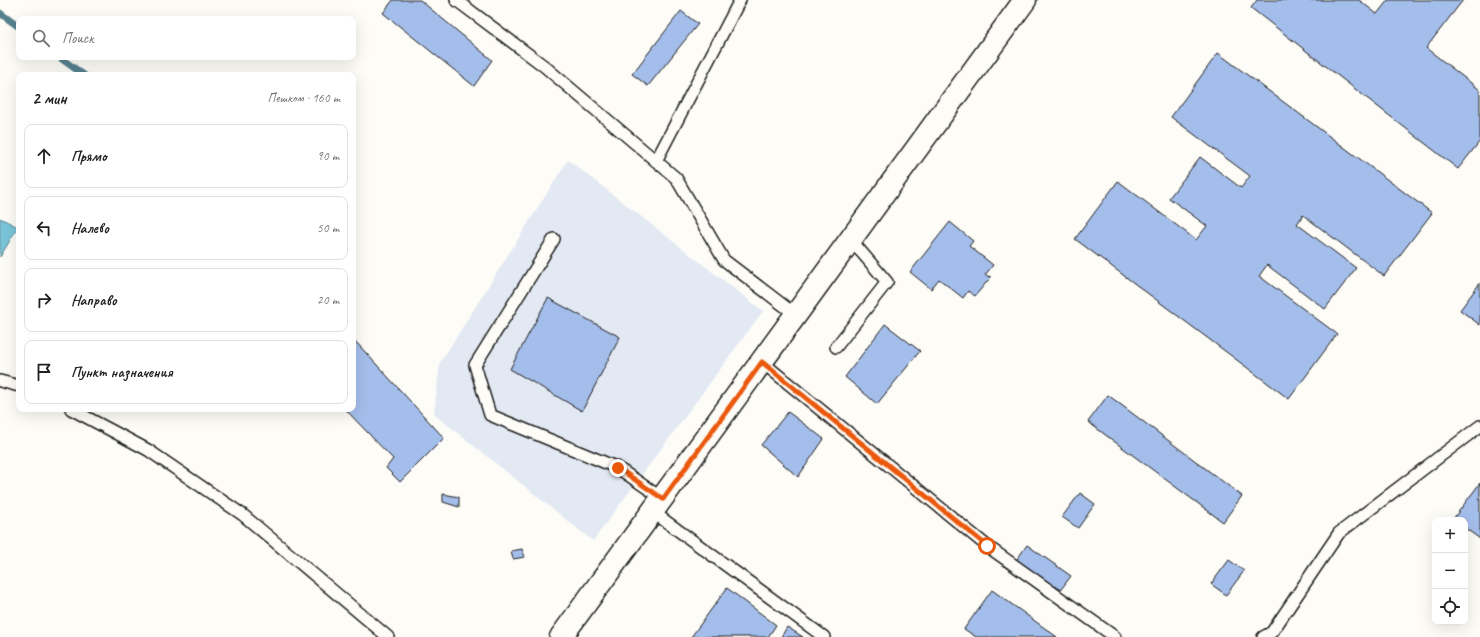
<!DOCTYPE html>
<html lang="ru">
<meta charset="utf-8">
<style>
:root{--surface:#fff;--page:#f2f2f2;--text:#202124;--muted:#757577;--line:#e0e0e0}
body{margin:0;font-family:Caveat,sans-serif;background:var(--page);color:var(--text)}
.controls{position:absolute;right:12px;bottom:12px;display:grid;overflow:hidden;border-radius:8px;box-shadow:0 4px 16px #0002}
.controls button{width:36px;height:36px;display:grid;place-items:center;padding:0;border:0;border-bottom:1px solid var(--line);background:var(--surface);color:var(--text);font:20px sans-serif}
.stop{position:absolute;width:12px;height:12px;margin:-9px;border:3px solid #ea580c;border-radius:50%;background:#fff}
.stop.end{background:#ea580c;border-color:#fff;box-shadow:0 1px 4px #0008}
.list{margin:0;padding:0;list-style:none}
h2{display:flex;justify-content:space-between;align-items:center;height:52px;margin:0;padding:0 16px;font-size:17px}
h2 small{font-size:13px;font-weight:400;color:var(--muted)}
.list li{display:grid;grid-template-columns:26px 1fr auto;gap:12px;align-items:center;box-sizing:border-box;height:64px;margin:0 8px 8px;padding:0 8px;border:1px solid var(--line);border-radius:8px}
.list b{display:block;font-size:15px;white-space:nowrap}
.list em{font-size:13px;font-style:normal;color:var(--muted)}
.icon{flex:none;width:22px;height:22px;fill:none;stroke:currentColor;stroke-width:2;stroke-linecap:round;stroke-linejoin:round}
.map{position:relative;flex:none;width:1480px;height:637px;overflow:hidden}
.search{position:absolute;background:var(--surface);box-shadow:0 4px 16px #0002;left:16px;top:16px;width:340px;height:44px;display:flex;align-items:center;gap:10px;box-sizing:border-box;padding:0 14px;border-radius:8px;color:var(--muted);font-size:15px}
.panel{position:absolute;background:var(--surface);box-shadow:0 4px 16px #0002;left:16px;top:72px;width:340px;height:340px;border-radius:8px}
.map>svg:first-child{display:block}
.built{fill:#e2e9f3}
.water{fill:#7ac5da;stroke:#54818e}
.lines{fill:none;stroke-linecap:round;stroke-linejoin:round}
.stream{stroke:#54818e;stroke-width:7}
.building{fill:#a4beeb;stroke:#1c1c1c}
.lane-casing{stroke:#1c1c1c;stroke-width:14}
.secondary-casing{stroke:#1c1c1c;stroke-width:25}
.lane{stroke:#fdfcf7;stroke-width:11}
.secondary{stroke:#fdfcf7;stroke-width:22}
.route{stroke:#ea580c;stroke-width:5}
</style>
<div class="map">
<svg width="1480" height="637" viewBox="0 0 1480 637">
<rect width="100%" height="100%" fill="#fdfcf7"/>
<filter id="ink" filterUnits="userSpaceOnUse"><feTurbulence type="fractalNoise" baseFrequency=".025" numOctaves="2"/><feDisplacementMap in="SourceGraphic" scale="8" xChannelSelector="R" yChannelSelector="G"/><feConvolveMatrix kernelMatrix="1 2 1 2 8 2 1 2 1" color-interpolation-filters="sRGB"/></filter>
<g filter="url(#ink)">
<path class="built" d="M568,160L763,311L593,541L434,414L440,363Z"/>
<path class="water" d="M0,218L18,227L0,257Z"/>
<g class="lines">
<g class="stream">
<path d="M0,13L19,27"/>
<path d="M59,57L84,75"/>
</g>
</g>
<g class="building">
<path d="M393,0H420L492,60L474,86L383,13Z"/>
<path d="M1257,0H1359L1377,14L1388,0H1463L1426,48L1480,90V141L1458,169L1251,8Z"/>
<path d="M681,11L698,24L648,86L632,74Z"/>
<path d="M1218,53L1432,213L1384,276L1303,215L1297,224L1356,268L1325,309L1267,265L1259,276L1337,334L1289,399L1075,239L1118,181L1196,240L1207,226L1169,198L1200,157L1241,188L1250,176L1171,117Z"/>
<path d="M950,222L973,241L969,246L993,265L985,275L991,277L975,296L968,291L963,298L939,279L931,289L910,272Z"/>
<path d="M1480,283V325L1460,310Z"/>
<path d="M548,298L620,337L582,411L510,369Z"/>
<path d="M885,324L920,351L877,404L845,377Z"/>
<path d="M355,341L444,438L400,482L386,468L393,459L345,409H353V343Z"/>
<path d="M1108,395L1242,496L1223,522L1088,422Z"/>
<path d="M788,412L824,439L798,477L761,445Z"/>
<path d="M1480,483V539L1465,528V520L1453,519Z"/>
<path d="M1080,493L1095,504L1078,528L1062,517Z"/>
<path d="M443,494L459,497V507L443,502Z"/>
<path d="M1027,545L1071,576L1056,596L1013,565Z"/>
<path d="M522,549L525,557L513,559L511,551Z"/>
<path d="M1229,560L1244,571L1226,595L1211,584Z"/>
<path d="M727,588L776,625L768,637H691Z"/>
<path d="M992,590L1057,637H976L964,629Z"/>
<path d="M787,627L803,637H781Z"/>
</g>
<g class="lines">
<defs>
<g id="lane">
<path d="M456,0L544,66L676,178L724,260L796,315"/>
<path d="M656,161L740,0"/>
<path d="M554,239L475,365L490,415L618,468L663,499"/>
<path d="M836,347L887,282L851,240"/>
<path d="M762,362L987,546L1115,637"/>
<path d="M0,381L19,386"/>
<path d="M71,409L148,450L243,515L388,637"/>
<path d="M653,512L824,637"/>
<path d="M1263,637L1272,632L1339,533L1480,426"/>
</g>
<path id="secondary" d="M561,637L1025,0"/>
</defs>
<use href="#lane" class="lane-casing"/>
<use href="#secondary" class="secondary-casing"/>
<use href="#lane" class="lane"/>
<use href="#secondary" class="secondary"/>
</g>
</g>
<g class="lines" filter="url(#ink)">
<path class="route" d="M618,468L663,499L762,362L987,546"/>
</g>
</svg>
<div class="controls">
<button>+</button>
<button>−</button>
<button><svg class="icon" aria-label="locate" viewBox="0 0 24 24"><circle cx="12" cy="12" r="6"/><path d="M12 2v4M12 18v4M2 12h4M18 12h4"/></svg></button>
</div>
<div class="stop" style="left:987px;top:546px"></div>
<div class="stop end" style="left:618px;top:468px"></div>
<div class="search"><svg class="icon" aria-label="search" viewBox="0 0 24 24"><circle cx="10" cy="10" r="6"/><path d="M15 15l6 6"/></svg>Поиск</div>
<section class="panel">
<h2>2 мин<small>Пешком · 160 m</small></h2>
<ul class="list">
<li><svg class="icon" aria-label="ahead" viewBox="0 0 24 24"><path d="M12 20V5M6 11l6-6 6 6"/></svg><div><b>Прямо</b></div><em>90 m</em></li>
<li><svg class="icon" aria-label="left" viewBox="0 0 24 24"><path d="M17 20v-9H6M10 6l-5 5 5 5"/></svg><div><b>Налево</b></div><em>50 m</em></li>
<li><svg class="icon" aria-label="right" viewBox="0 0 24 24"><path d="M7 20v-9h11M14 6l5 5-5 5"/></svg><div><b>Направо</b></div><em>20 m</em></li>
<li><svg class="icon" aria-label="arrive" viewBox="0 0 24 24"><path d="M6 21V4h12l-3 4 3 4H6"/></svg><div><b>Пункт назначения</b></div></li>
</ul>
</section>
</div>
